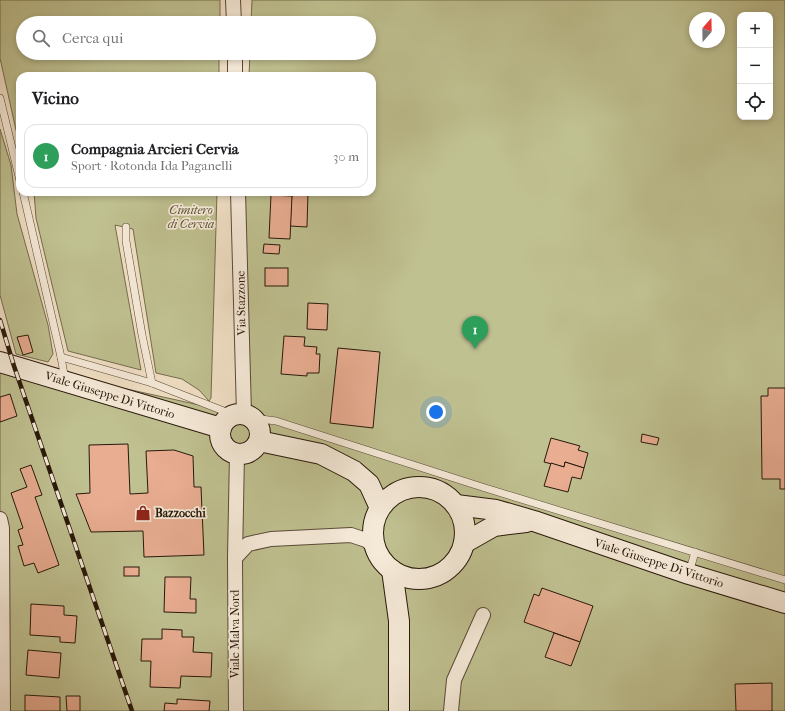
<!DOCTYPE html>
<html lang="it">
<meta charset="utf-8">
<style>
:root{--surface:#fff;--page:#f2f2f2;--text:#202124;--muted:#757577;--line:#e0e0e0;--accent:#8f2418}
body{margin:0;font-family:"IM FELL French Canon",serif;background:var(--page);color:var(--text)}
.controls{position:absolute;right:12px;top:12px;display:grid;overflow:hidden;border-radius:8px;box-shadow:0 2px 6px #0003}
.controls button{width:36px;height:36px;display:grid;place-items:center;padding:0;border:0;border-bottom:1px solid var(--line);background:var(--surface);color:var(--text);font:20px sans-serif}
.compass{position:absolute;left:689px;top:12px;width:36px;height:36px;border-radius:50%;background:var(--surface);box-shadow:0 2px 6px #0003;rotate:20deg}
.you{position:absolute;left:436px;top:412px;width:14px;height:14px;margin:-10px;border:3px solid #fff;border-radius:50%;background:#1a73e8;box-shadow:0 0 0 6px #1a73e833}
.badge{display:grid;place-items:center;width:26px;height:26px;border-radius:50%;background:var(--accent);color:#fff;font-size:13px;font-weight:700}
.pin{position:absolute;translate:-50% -33px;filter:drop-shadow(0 1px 2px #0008)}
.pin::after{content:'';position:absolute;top:21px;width:14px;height:12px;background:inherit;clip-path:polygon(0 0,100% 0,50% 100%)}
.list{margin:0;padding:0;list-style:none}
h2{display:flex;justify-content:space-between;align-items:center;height:52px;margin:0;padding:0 16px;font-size:17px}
h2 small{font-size:13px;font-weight:400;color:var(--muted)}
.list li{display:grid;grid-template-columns:26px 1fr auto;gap:12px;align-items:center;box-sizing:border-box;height:64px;margin:0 8px 8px;padding:0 8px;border:1px solid var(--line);border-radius:12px}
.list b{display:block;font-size:15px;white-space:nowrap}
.list p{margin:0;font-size:13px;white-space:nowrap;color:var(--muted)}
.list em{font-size:13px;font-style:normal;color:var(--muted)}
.icon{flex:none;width:22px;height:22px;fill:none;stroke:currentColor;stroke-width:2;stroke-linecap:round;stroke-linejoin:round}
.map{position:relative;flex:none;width:785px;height:711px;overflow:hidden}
.search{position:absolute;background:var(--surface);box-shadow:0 2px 6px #0003;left:16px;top:16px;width:360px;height:44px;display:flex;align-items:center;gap:10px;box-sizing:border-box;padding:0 14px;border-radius:22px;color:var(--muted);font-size:15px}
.panel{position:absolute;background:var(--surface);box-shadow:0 2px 6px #0003;left:16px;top:72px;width:360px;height:124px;border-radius:12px}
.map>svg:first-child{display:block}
.green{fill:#c0c191;stroke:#746c4d;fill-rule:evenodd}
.building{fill:#e9ad92;stroke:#281809}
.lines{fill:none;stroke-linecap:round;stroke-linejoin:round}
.lane-casing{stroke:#5a4a38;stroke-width:8}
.street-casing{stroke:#5a4a38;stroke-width:16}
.secondary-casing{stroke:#281809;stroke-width:22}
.lane{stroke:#f7ecdb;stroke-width:7}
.street{stroke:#f7ecdb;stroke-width:14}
.secondary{stroke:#f7ecdb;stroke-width:20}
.rail-casing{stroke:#281809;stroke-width:4.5}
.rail{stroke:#f7ecdb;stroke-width:3;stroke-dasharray:9;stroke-linecap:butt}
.labels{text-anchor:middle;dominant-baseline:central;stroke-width:3.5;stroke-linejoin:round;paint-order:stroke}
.park-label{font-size:12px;font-style:italic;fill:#5d5339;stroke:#f7ecdb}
.street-label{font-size:12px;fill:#281809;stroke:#f7ecdb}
.poi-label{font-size:12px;font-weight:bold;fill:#281809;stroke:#f7ecdb;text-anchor:start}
</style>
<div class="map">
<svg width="785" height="711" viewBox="0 0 785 711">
<rect width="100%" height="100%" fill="#f2e1c7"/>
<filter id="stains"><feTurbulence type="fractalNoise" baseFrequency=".005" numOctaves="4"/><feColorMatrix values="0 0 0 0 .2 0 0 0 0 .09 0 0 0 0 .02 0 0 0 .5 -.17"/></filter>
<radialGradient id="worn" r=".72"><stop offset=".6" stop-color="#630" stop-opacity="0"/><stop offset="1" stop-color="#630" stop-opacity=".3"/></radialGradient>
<g class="green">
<path d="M0,0H220V23H23V53H219V76H20V144L16,130L0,58Z"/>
<path d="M252,0H785V711H0V361L249,416L238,192H372V76H249L250,53H369V23H251ZM740,15H770V117H740ZM695,18H719V42H695Z"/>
<path d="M0,129L11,165L17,214L48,325L53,354L48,362L16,354L0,295Z"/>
<path d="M34,192H217L211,398L209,401L199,390L182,379L156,373L133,229L115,225L141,370L68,351L36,218Z"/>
</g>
<g class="building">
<path d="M292,192H308L307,227L290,226Z"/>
<path d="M271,195L292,196L290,239L269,238Z"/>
<path d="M264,244L280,245L279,254L263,253Z"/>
<rect x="265" y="268" width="23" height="18"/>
<path d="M308,303L328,304L327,330L307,329Z"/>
<path d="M28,335L33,352L23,355L17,337Z"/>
<path d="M284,336L305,337L304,346L317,347L316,354H320L319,373H307V376L281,374Z"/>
<path d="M338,348L380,352L373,428L330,423Z"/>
<path d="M768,388H785V489H780V479H762L761,396H768Z"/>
<path d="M10,394L17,416L0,422V397Z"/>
<path d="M642,434L659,438L657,445L641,442Z"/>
<path d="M551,438L580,446L578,450L588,453L584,468L565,462L564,467L544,462Z"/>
<path d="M128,444L130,494L148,493L146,451L174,450L193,456L194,487H201L204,555L144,557L143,531L91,532L76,494L90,493L89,445Z"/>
<path d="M565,462L584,468L581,479L572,477L568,492L544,486L551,463L564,467Z"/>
<path d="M31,465L42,495L35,497L59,565L38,573L34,563L24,566L18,546L23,545L18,530L23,528L11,493L27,487L20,469Z"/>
<rect x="124" y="567" width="15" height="9"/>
<path d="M165,577H191L190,599H196V613L164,612Z"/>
<path d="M542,588L593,606L580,642L524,622L534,594L539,596Z"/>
<path d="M31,604L64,606V615L77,616L75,643L60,642V637L30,635Z"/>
<path d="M162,629L182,630V637H194L193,652L212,653L211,677L181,676L180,688L150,687L151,661H141L142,639H162Z"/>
<path d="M554,633L580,642L571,666L545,657Z"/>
<path d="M28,650L61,653L59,678L26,675Z"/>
<path d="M772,683V711H736L735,684Z"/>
<path d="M25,695L60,697V711H25Z"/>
<path d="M66,696H80V711H67Z"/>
<path d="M177,699L210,701L209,711H164L165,703L177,704Z"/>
</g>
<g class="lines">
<defs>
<g id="lane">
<path d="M0,98L20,181"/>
<path d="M23,192L61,357L65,380"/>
<path d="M126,227V241L142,335L152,383"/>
<path d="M61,357L152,383L234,415"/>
<path d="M253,418L276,421L482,487L785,580"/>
<path d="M689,573L695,552"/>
</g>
<g id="street">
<path d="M233,0L234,23"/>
<path d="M235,53V76"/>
<path d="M238,192L244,414"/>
<path d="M0,519L2,528L3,711"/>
<path d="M235,558L248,544L271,539L351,535L366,540L375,547"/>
<path d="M236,711L235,558L237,454"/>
<path d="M451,711L454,680L483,615"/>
</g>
<g id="secondary">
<path d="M0,362L221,428"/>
<circle cx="240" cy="434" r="20"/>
<path d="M259,441L321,454L354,471L369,484L380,508"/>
<circle cx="419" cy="533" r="46"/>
<path d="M456,505L496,510L534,521L689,574L785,603"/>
<path d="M464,543L494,526L526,522"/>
<path d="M392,570L399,621V711"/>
</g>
</defs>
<use href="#lane" class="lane-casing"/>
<use href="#street" class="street-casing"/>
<use href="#secondary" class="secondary-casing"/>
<use href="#lane" class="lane"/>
<use href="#street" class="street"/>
<use href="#secondary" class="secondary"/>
<defs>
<path id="rail" d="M0,320L14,366L132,711"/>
</defs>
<use href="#rail" class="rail-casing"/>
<use href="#rail" class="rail"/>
</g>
<defs>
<symbol id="shop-bare" viewBox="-9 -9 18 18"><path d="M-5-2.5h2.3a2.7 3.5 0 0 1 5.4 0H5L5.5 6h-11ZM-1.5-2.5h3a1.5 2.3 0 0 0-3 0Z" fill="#8f2418" stroke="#f7ecdb" stroke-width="2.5" paint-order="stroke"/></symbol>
</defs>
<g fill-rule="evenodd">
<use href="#shop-bare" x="132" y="502" width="22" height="22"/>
</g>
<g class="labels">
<g class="park-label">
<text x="191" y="210">Cimitero<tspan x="191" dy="14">di Cervia</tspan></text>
</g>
<g class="street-label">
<text transform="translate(241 303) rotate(-91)">Via Stazzone</text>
<text transform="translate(110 395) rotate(17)">Viale Giuseppe Di Vittorio</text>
<text transform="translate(659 563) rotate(18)">Viale Giuseppe Di Vittorio</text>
<text transform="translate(235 634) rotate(-90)">Viale Malva Nord</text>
</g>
<g class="poi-label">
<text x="155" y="513">Bazzocchi</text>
</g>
</g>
<rect width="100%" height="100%" filter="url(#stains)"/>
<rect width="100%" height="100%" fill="url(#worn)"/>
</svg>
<div class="controls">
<button>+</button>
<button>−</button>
<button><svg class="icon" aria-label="locate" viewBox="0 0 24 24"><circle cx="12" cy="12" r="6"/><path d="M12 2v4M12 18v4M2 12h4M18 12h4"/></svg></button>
</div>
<svg class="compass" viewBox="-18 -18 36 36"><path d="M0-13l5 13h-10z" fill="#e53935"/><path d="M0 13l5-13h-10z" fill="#757577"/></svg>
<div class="you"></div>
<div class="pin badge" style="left:475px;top:349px;background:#2e9e5b">1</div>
<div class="search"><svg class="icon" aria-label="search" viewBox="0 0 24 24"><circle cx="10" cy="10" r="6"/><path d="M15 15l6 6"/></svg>Cerca qui</div>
<section class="panel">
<h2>Vicino<small></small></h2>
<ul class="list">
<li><span class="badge" style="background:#2e9e5b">1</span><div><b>Compagnia Arcieri Cervia</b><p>Sport · Rotonda Ida Paganelli</p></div><em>30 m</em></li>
</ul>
</section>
</div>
